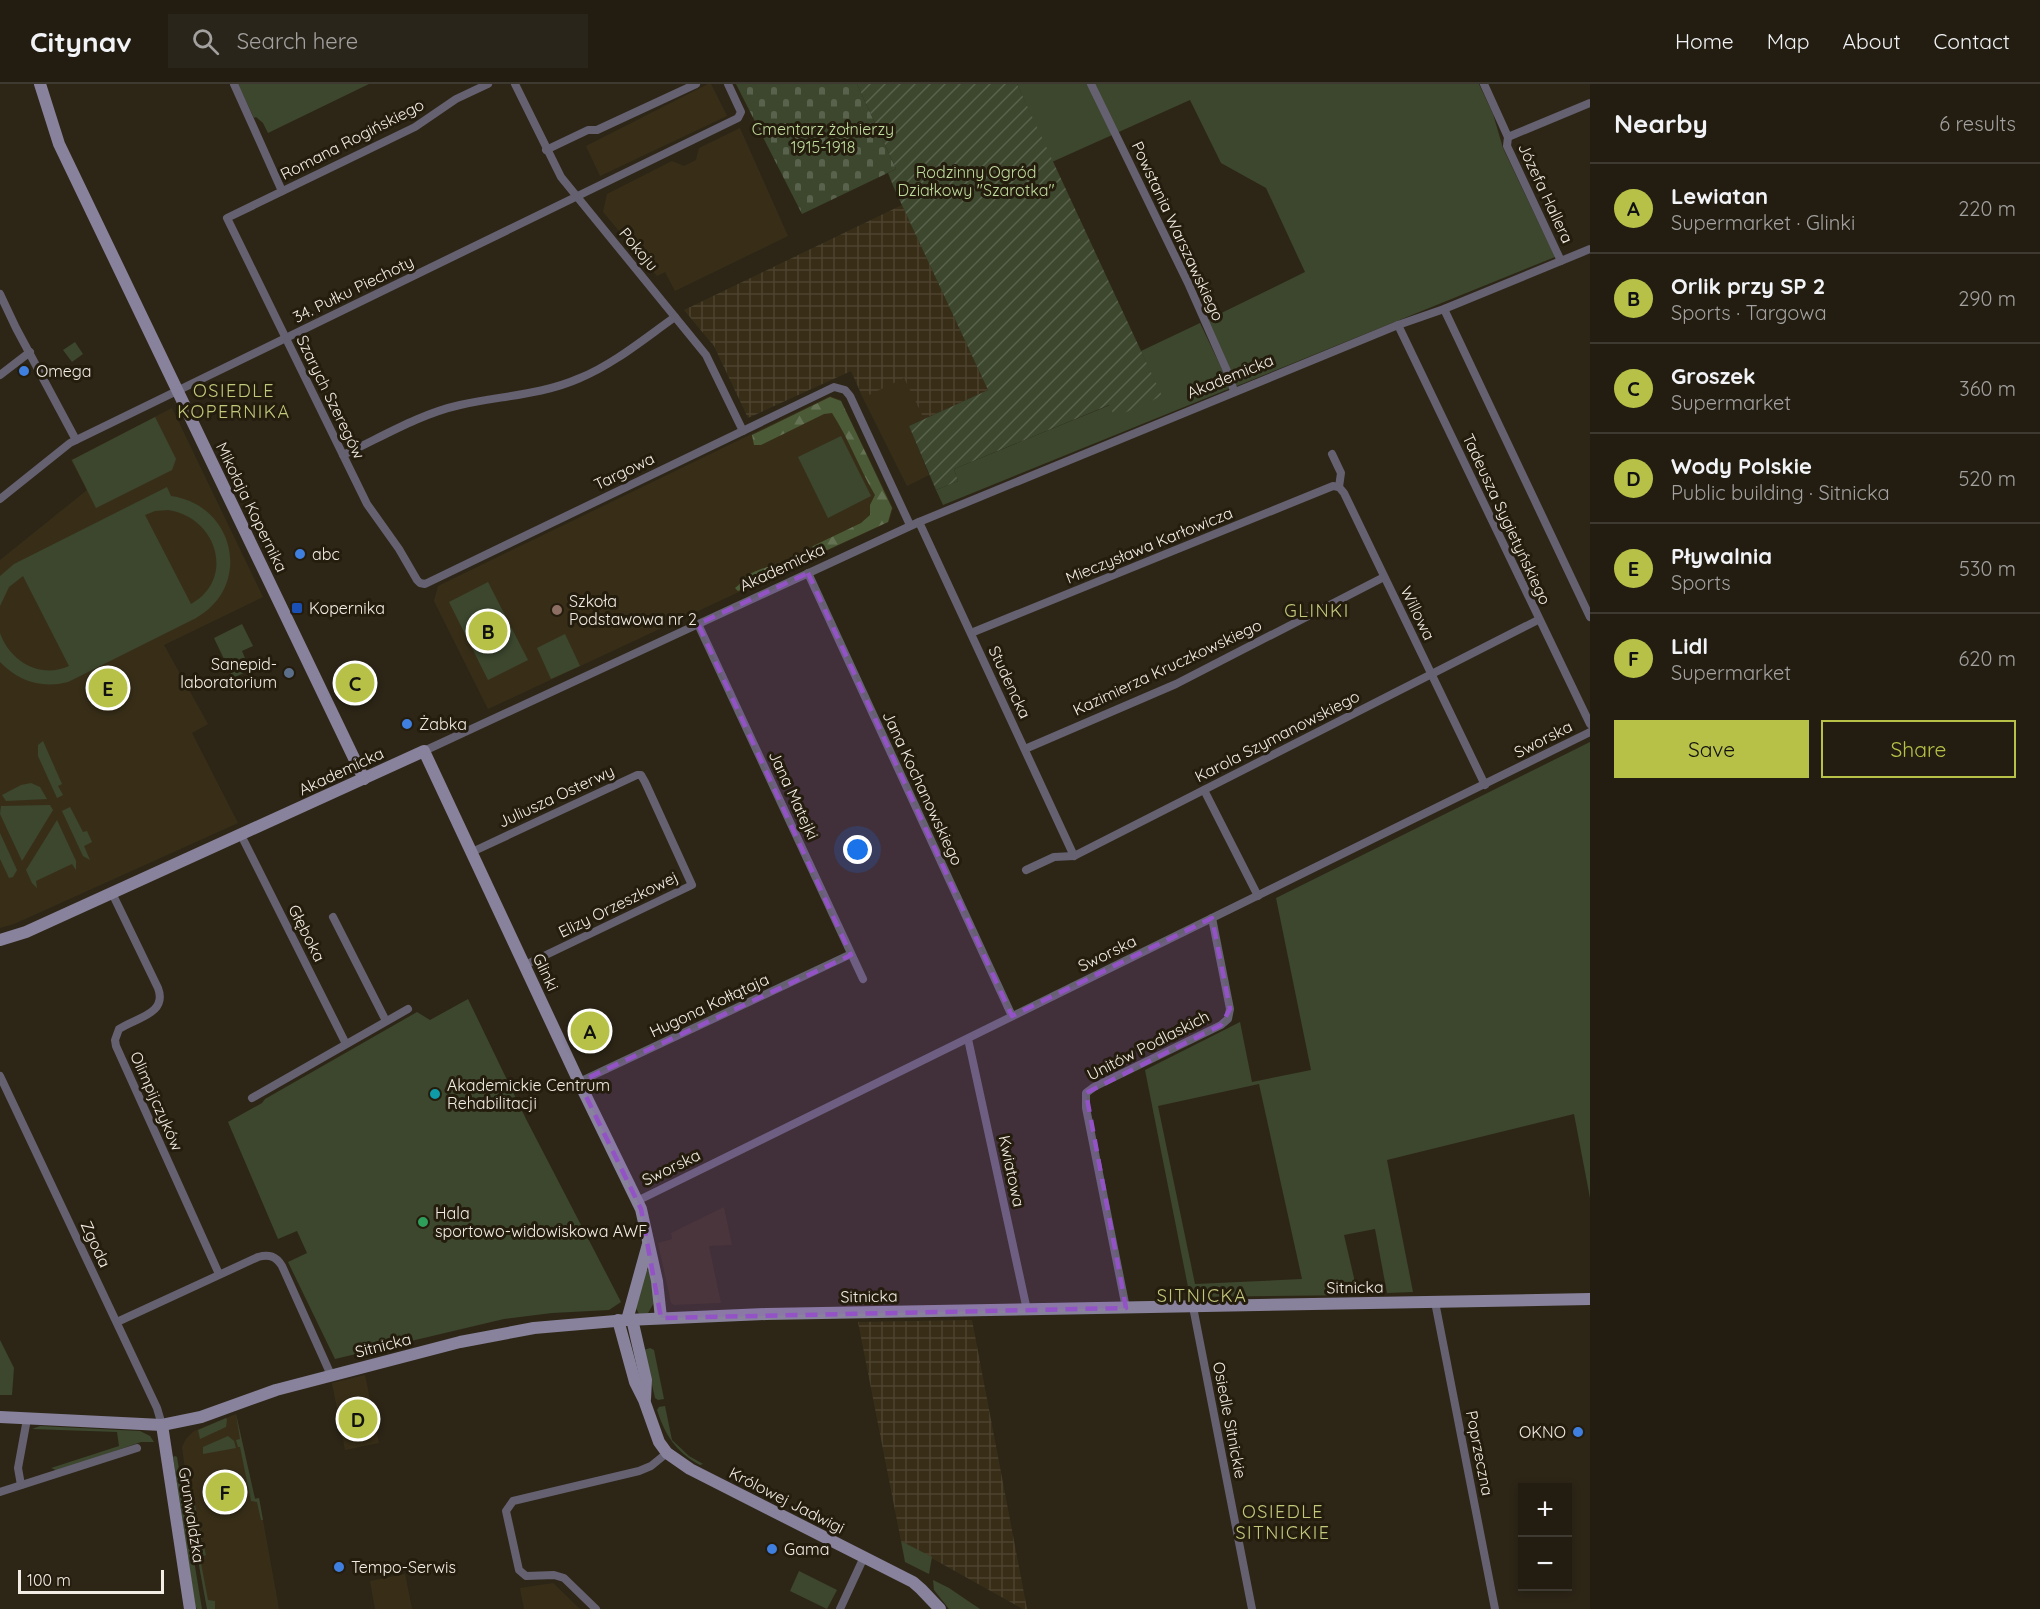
<!DOCTYPE html>
<meta charset="utf-8">
<style>
:root{--surface:#221c11;--page:#2a251a;--text:#f1f3f6;--muted:#a2a19f;--line:#3f3a31;--accent:#b7c147}
body{margin:0;font-family:Quicksand,sans-serif;background:var(--page);color:var(--text)}
.controls{position:absolute;right:18px;bottom:18px;display:grid;overflow:hidden;border-radius:0px;box-shadow:0 3px 9px #0003}
.controls button{width:54px;height:54px;display:grid;place-items:center;padding:0;border:0;border-bottom:2px solid var(--line);background:var(--surface);color:var(--text);font:30px sans-serif}
.scale{position:absolute;left:18px;bottom:15px;width:146px;box-sizing:border-box;padding-left:6px;border:3px solid #f2ede4;border-top:0;font-size:16px;line-height:21px;white-space:nowrap;color:#f2ede4;-webkit-text-stroke:4px #241c0d;paint-order:stroke}
.you{position:absolute;left:858px;top:766px;width:21px;height:21px;margin:-15px;border:4px solid #fff;border-radius:50%;background:#1a73e8;box-shadow:0 0 0 9px #1a73e833}
.badge{display:grid;place-items:center;width:39px;height:39px;border-radius:50%;background:var(--accent);color:#111;font-size:20px;font-weight:700}
.pin{position:absolute;translate:-50% -50%;border:3px solid #fff;box-shadow:0 2px 6px #0006}
.list{margin:0;padding:0;list-style:none}
h2{display:flex;justify-content:space-between;align-items:center;height:78px;margin:0;padding:0 24px;font-size:26px}
h2 small{font-size:20px;font-weight:400;color:var(--muted)}
.list li{display:grid;grid-template-columns:39px 1fr auto;gap:18px;align-items:center;box-sizing:border-box;height:90px;padding:0 24px;border-top:2px solid var(--line)}
.list b{display:block;font-size:22px;white-space:nowrap}
.list p{margin:0;font-size:20px;white-space:nowrap;color:var(--muted)}
.list em{font-size:20px;font-style:normal;color:var(--muted)}
.actions{display:flex;gap:12px;padding:18px 24px}
.actions a{flex:1;padding:14px 0;border:2px solid var(--accent);border-radius:0px;text-align:center;font-size:21px;color:var(--accent)}
.actions .main{background:var(--accent);color:#111}
.icon{flex:none;width:33px;height:33px;fill:none;stroke:currentColor;stroke-width:2;stroke-linecap:round;stroke-linejoin:round}
.map{position:relative;flex:none;width:1590px;height:1525px;overflow:hidden}
header{display:flex;align-items:center;gap:36px;box-sizing:border-box;height:84px;padding:0 30px;background:var(--surface);border-bottom:2px solid var(--line)}
header strong{font-size:28px}
nav{display:flex;gap:33px;margin-inline-start:auto;font-size:21px}
.search{width:420px;height:54px;background:var(--page);display:flex;align-items:center;gap:15px;box-sizing:border-box;padding:0 21px;border-radius:0px;color:var(--muted);font-size:22px}
main{display:flex}
aside{flex:1;background:var(--surface)}
.map>svg:first-child{display:block}
.built{fill:#382e18}
.industrial{fill:url(#industrial-grid)}
.green{fill:#3c472e;fill-rule:evenodd}
.forest{fill:url(#forest-firs)}
.cemetery{fill:url(#cemetery-stones)}
.garden{fill:url(#garden-furrows)}
.lines{fill:none;stroke-linecap:round;stroke-linejoin:round}
.street{stroke:#656171;stroke-width:8}
.secondary{stroke:#88829c;stroke-width:12}
.marked{fill:#9353c6;fill-opacity:0.2;stroke:#9353c6;stroke-width:4.5;stroke-dasharray:12 8;stroke-linejoin:round}
.shop-dot{fill:#3f7fe0;stroke:#241c0d;stroke-width:2}
.transit-dot{fill:#1a4fb4;stroke:#241c0d;stroke-width:2}
.education-dot{fill:#8d6e63;stroke:#241c0d;stroke-width:2}
.service-dot{fill:#5c6f8a;stroke:#241c0d;stroke-width:2}
.culture-dot{fill:#0f9aa8;stroke:#241c0d;stroke-width:2}
.leisure-dot{fill:#2e9e5b;stroke:#241c0d;stroke-width:2}
.labels{text-anchor:middle;dominant-baseline:central;stroke-width:6;stroke-linejoin:round;paint-order:stroke}
.park-label{font-size:16px;fill:#bfdb9d;stroke:#241c0d}
.street-label{font-size:16px;fill:#f2ede4;stroke:#241c0d}
.poi-label{font-size:16px;fill:#f2ede4;stroke:#241c0d;text-anchor:start}
.neighbourhood-label{font-size:18px;letter-spacing:1.5px;fill:#c1c97c;stroke:#241c0d}
</style>
<header>
<strong>Citynav</strong>
<div class="search"><svg class="icon" aria-label="search" viewBox="0 0 24 24"><circle cx="10" cy="10" r="6"/><path d="M15 15l6 6"/></svg>Search here</div>
<nav><a>Home</a><a>Map</a><a>About</a><a>Contact</a></nav>
</header>
<main>
<div class="map">
<svg width="1590" height="1525" viewBox="0 0 1590 1525">
<defs>
<pattern id="industrial-grid" width="8" height="8" patternUnits="userSpaceOnUse" patternTransform="scale(1.5)"><rect width="8" height="8" fill="#382e18"/><path d="M0 4h8M4 0v8" fill="none" stroke="#4c422e"/></pattern>
<pattern id="forest-firs" width="22" height="20" patternUnits="userSpaceOnUse" patternTransform="scale(1.5)"><rect width="22" height="20" fill="#4b5b37"/><path d="M5 1l3.5 6h-7zM16 11l3.5 6h-7z" fill="#657354"/></pattern>
<pattern id="cemetery-stones" width="16" height="16" patternUnits="userSpaceOnUse" patternTransform="scale(1.5)"><rect width="16" height="16" fill="#3c472e"/><path d="M2 7V4a2 2 0 0 1 4 0v3zM10 15v-3a2 2 0 0 1 4 0v3z" fill="#59624c"/></pattern>
<pattern id="garden-furrows" width="10" height="10" patternUnits="userSpaceOnUse" patternTransform="scale(1.5)"><rect width="10" height="10" fill="#3c472e"/><path d="M-1 1l2-2M0 10L10 0M9 11l2-2" fill="none" stroke="#59624c"/></pattern>
</defs>
<rect width="100%" height="100%" fill="#2d2617"/>
<g class="built">
<path d="M708,0H711L727,32L600,92L586,62Z"/>
<path d="M740,44L788,152L675,207L665,188L657,192L603,128L607,110L672,77L684,82L696,76L699,64Z"/>
<path d="M904,293L924,335L909,342L929,391L907,402L863,314Z"/>
<path d="M830,312L841,316L893,424L889,438L488,625L434,517L438,502Z"/>
<path d="M172,324L263,513L164,561L208,640L192,649L238,739L14,840L0,844V476L87,406L71,376Z"/>
<path d="M724,1123L732,1161L709,1162L721,1219L674,1221L671,1219L658,1159L672,1155L671,1149Z"/>
<path d="M365,1291L379,1359L345,1366L332,1299Z"/>
<path d="M236,1330L255,1414H259L279,1525H207L196,1465L182,1363L186,1355L194,1347Z"/>
<path d="M405,1490L412,1525H375L370,1497Z"/>
<path d="M553,1499L580,1525H524L520,1504Z"/>
</g>
<g class="industrial">
<path d="M902,121L988,306L924,335L904,294L863,314L851,287L748,334L714,262L684,226Z"/>
<path d="M972,1236L1027,1525H1023L901,1457L858,1238Z"/>
</g>
<g class="green">
<path d="M238,0H369L268,49L263,39L256,33L254,34Z"/>
<path d="M1017,0H1479L1493,30L1503,64L1555,173L1237,302L1207,236L1305,188L1266,104L1221,79L1190,16L1052,78Z"/>
<path d="M1200,239L1231,304L943,421L936,406L958,397L954,385L1110,321L1115,332L1161,312L1141,267Z"/>
<path d="M75,258L83,270L72,278L63,266Z"/>
<path d="M155,333L176,375L172,386L96,424L72,376Z"/>
<path d="M841,352L871,412L828,434L798,373Z"/>
<path d="M167,403L171,412C235,421 253,502 196,534L68,598C42,605 18,597 0,578V549C10,578 41,595 69,582L23,492L9,503L0,522V492L14,480ZM168,426C217,433 236,495 191,520L145,431L155,427Z"/>
<path d="M488,498L528,576L488,596L449,518Z"/>
<path d="M242,540L253,562L242,567L250,586L233,594L214,554Z"/>
<path d="M565,550L580,582L551,595L537,564Z"/>
<path d="M43,657L62,700L58,702L63,711L57,714L38,672V661Z"/>
<path d="M1590,658V1114L1574,1030L1387,1076L1413,1208L1387,1209L1375,1145L1344,1151L1358,1211L1190,1213L1145,986L1240,938L1252,998L1311,986L1276,814ZM1259,1000L1302,1195L1195,1200L1158,1022Z"/>
<path d="M31,699L40,703L47,715L6,717L2,711L21,701Z"/>
<path d="M50,721L53,726L22,777L0,730L1,722Z"/>
<path d="M70,723L83,748L87,747L92,758L84,762L90,776L83,772L62,727Z"/>
<path d="M57,736L76,777V786L72,780L36,797L37,804L32,799L26,786Z"/>
<path d="M0,749L17,786L13,793L9,794L0,775Z"/>
<path d="M468,915L526,1035L621,1218L609,1226L552,1229L504,1235L335,1275L288,1178L307,1169L297,1147L278,1155L228,1038L262,1019L265,1015L417,928L430,936Z"/>
<path d="M646,1186H649L655,1217L648,1229L639,1230L636,1224Z"/>
<path d="M0,1256L14,1284L12,1311H0Z"/>
<path d="M650,1264L654,1266L664,1315L658,1316L655,1314L644,1266Z"/>
<path d="M665,1322L672,1356L689,1372L703,1380L700,1381C676,1368 665,1351 657,1326L659,1323Z"/>
<path d="M236,1330L255,1415L259,1414L263,1436H261L257,1418L251,1417L240,1363H238L236,1356L240,1355Z"/>
<path d="M226,1334L227,1336L226,1343L200,1355L198,1346Z"/>
<path d="M40,1342L140,1347L150,1352L154,1358H141L58,1387L51,1384L119,1362L117,1348L32,1345Z"/>
<path d="M228,1352L234,1357L236,1364L203,1370V1363Z"/>
<path d="M175,1372L177,1373L202,1525H197L195,1522L173,1373Z"/>
<path d="M185,1384L188,1387L202,1455L195,1456Z"/>
<path d="M901,1457L932,1473L929,1490L905,1478Z"/>
<path d="M204,1462L206,1471L200,1474L208,1516L215,1517V1525H207L196,1465Z"/>
<path d="M799,1487L837,1506L827,1525L790,1507Z"/>
<path d="M933,1496L949,1504L980,1525H949L934,1506Z"/>
</g>
<path class="forest" d="M830,313L841,317L892,424L888,438L738,507L735,504C740,501 741,497 745,493C753,487 779,478 788,479C797,468 807,470 813,462L861,439L870,431V421L875,411C859,384 849,355 832,329L824,330L761,361H754L752,351Z"/>
<path class="cemetery" d="M736,0H857L896,85L802,130Z"/>
<path class="garden" d="M857,0H1017L1162,312L1115,333L1109,321L954,385L958,397L936,406L909,342L988,306L894,104L888,89L896,85Z"/>
<g class="lines">
<g class="street">
<path d="M234,0L282,107"/>
<path d="M488,0L456,15L415,43L227,134L367,420L399,465L417,496L420,499L425,500L834,303L845,306L850,312L910,441"/>
<path d="M515,0L561,93L706,271L743,347"/>
<path d="M1091,0L1188,199L1231,296L1234,308"/>
<path d="M1484,0L1508,53L1507,62L1561,177"/>
<path d="M1508,53L1590,19"/>
<path d="M546,66L588,46H597L696,0"/>
<path d="M0,210L16,244L76,356"/>
<path d="M1444,225L1590,533"/>
<path d="M1398,241L1590,640"/>
<path d="M0,291L30,268"/>
<path d="M1332,370L1341,389L1339,403L1344,409L1485,701"/>
<path d="M343,371C380,354 419,330 460,321C499,312 542,311 580,294C614,280 645,254 675,233"/>
<path d="M0,415L70,359L738,34L741,28L728,0"/>
<path d="M919,438L1074,772"/>
<path d="M808,489L1012,932"/>
<path d="M698,540L863,895"/>
<path d="M971,549L1333,402L1339,403"/>
<path d="M1025,665L1176,600L1384,493"/>
<path d="M424,667L919,438L1398,241L1444,225L1590,165"/>
<path d="M1204,706L1258,812"/>
<path d="M241,751L346,960"/>
<path d="M472,768L637,691H641L645,698L692,801L525,881"/>
<path d="M1026,786L1054,773L1074,772L1538,536"/>
<path d="M112,809L158,904C168,930 135,934 119,945L115,956L116,962L219,1190"/>
<path d="M333,833L386,937"/>
<path d="M968,955L1027,1226"/>
<path d="M0,992L157,1324L162,1341"/>
<path d="M579,998L851,870"/>
<path d="M252,1014L408,925"/>
<path d="M637,1117L1590,648"/>
<path d="M1435,1218L1495,1525"/>
<path d="M1193,1223L1252,1525"/>
<path d="M1126,1224L1086,1024V1009L1094,1003L1221,941L1228,935L1230,925L1212,834"/>
<path d="M117,1238L258,1173C269,1170 276,1172 282,1182L331,1291"/>
<path d="M21,1401L18,1384L27,1335"/>
<path d="M0,1408L137,1364"/>
<path d="M596,1525L564,1494L554,1491L526,1492L519,1486L506,1427L513,1417L639,1387L651,1382L667,1369"/>
<path d="M840,1525L864,1473"/>
</g>
<g class="secondary">
<path d="M40,0L59,60L364,695"/>
<path d="M0,856L26,848L424,667L579,998L641,1125L657,1197L661,1234"/>
<path d="M632,1235L646,1296L645,1315"/>
<path d="M618,1236L635,1298L644,1316L659,1358L667,1369L690,1385L913,1498L921,1505L940,1525"/>
<path d="M627,1236L648,1160"/>
<path d="M0,1333L162,1341L201,1333L276,1306L460,1258L534,1244L627,1236L766,1230L1590,1215"/>
<path d="M162,1341L190,1525"/>
</g>
</g>
<path class="marked" d="M808,489L1012,932L1212,834L1230,925L1221,941L1086,1009L1126,1224L661,1234L641,1125L579,998L851,871L698,540Z"/>
<g class="shop-dot">
<circle cx="24" cy="287" r="6"/>
<circle cx="300" cy="470" r="6"/>
<circle cx="407" cy="640" r="6"/>
<circle cx="1578" cy="1348" r="6"/>
<circle cx="772" cy="1465" r="6"/>
<circle cx="339" cy="1483" r="6"/>
</g>
<rect class="transit-dot" x="291" y="518" width="12" height="12" rx="3"/>
<circle class="education-dot" cx="557" cy="526" r="6"/>
<circle class="service-dot" cx="289" cy="589" r="6"/>
<circle class="culture-dot" cx="435" cy="1010" r="6"/>
<circle class="leisure-dot" cx="423" cy="1138" r="6"/>
<g class="labels">
<g class="park-label">
<text x="823" y="45">Cmentarz żołnierzy<tspan x="823" dy="18">1915-1918</tspan></text>
<text x="976" y="88">Rodzinny Ogród<tspan x="976" dy="18">Działkowy "Szarotka"</tspan></text>
</g>
<g class="street-label">
<text transform="translate(352 55) rotate(-27)">Romana Rogińskiego</text>
<text transform="translate(1546 109) rotate(65)">Józefa Hallera</text>
<text transform="translate(1178 147) rotate(65)">Powstania Warszawskiego</text>
<text transform="translate(639 165) rotate(50)">Pokoju</text>
<text transform="translate(353 205) rotate(-26)">34. Pułku Piechoty</text>
<text transform="translate(1230 292) rotate(-22)">Akademicka</text>
<text transform="translate(331 313) rotate(64)">Szarych Szeregów</text>
<text transform="translate(624 387) rotate(-26)">Targowa</text>
<text transform="translate(252 423) rotate(64)">Mikołaja Kopernika</text>
<text transform="translate(1507 435) rotate(65)">Tadeusza Sygietyńskiego</text>
<text transform="translate(1149 461) rotate(-22)">Mieczysława Karłowicza</text>
<text transform="translate(782 483) rotate(-25)">Akademicka</text>
<text transform="translate(1418 529) rotate(64)">Willowa</text>
<text transform="translate(1167 583) rotate(-25)">Kazimierza Kruczkowskiego</text>
<text transform="translate(1010 598) rotate(65)">Studencka</text>
<text transform="translate(1277 652) rotate(-27)">Karola Szymanowskiego</text>
<text transform="translate(1543 655) rotate(-27)">Sworska</text>
<text transform="translate(341 687) rotate(-25)">Akademicka</text>
<text transform="translate(923 704) rotate(65)">Jana Kochanowskiego</text>
<text transform="translate(794 711) rotate(65)">Jana Matejki</text>
<text transform="translate(556 712) rotate(-25)">Juliusza Osterwy</text>
<text transform="translate(618 820) rotate(-26)">Elizy Orzeszkowej</text>
<text transform="translate(307 849) rotate(63)">Głęboka</text>
<text transform="translate(1107 869) rotate(-26)">Sworska</text>
<text transform="translate(546 888) rotate(65)">Glinki</text>
<text transform="translate(709 921) rotate(-25)">Hugona Kołłątaja</text>
<text transform="translate(1148 961) rotate(-27)">Unitów Podlaskich</text>
<text transform="translate(157 1017) rotate(66)">Olimpijczyków</text>
<text transform="translate(671 1083) rotate(-26)">Sworska</text>
<text transform="translate(1012 1087) rotate(78)">Kwiatowa</text>
<text transform="translate(96 1160) rotate(65)">Zgoda</text>
<text transform="translate(1355 1203) rotate(-1)">Sitnicka</text>
<text transform="translate(869 1212) rotate(-1)">Sitnicka</text>
<text transform="translate(383 1261) rotate(-14)">Sitnicka</text>
<text transform="translate(1230 1336) rotate(79)">Osiedle Sitnickie</text>
<text transform="translate(1480 1369) rotate(79)">Poprzeczna</text>
<text transform="translate(787 1416) rotate(27)">Królowej Jadwigi</text>
<text transform="translate(192 1431) rotate(81)">Grunwaldzka</text>
</g>
<g class="poi-label">
<text x="36" y="287">Omega</text>
<text x="312" y="470">abc</text>
<text x="569" y="517">Szkoła<tspan x="569" dy="18">Podstawowa nr 2</tspan></text>
<text x="309" y="524">Kopernika</text>
<text x="277" y="580" text-anchor="end">Sanepid-<tspan x="277" dy="18">laboratorium</tspan></text>
<text x="419" y="640">Żabka</text>
<text x="447" y="1001">Akademickie Centrum<tspan x="447" dy="18">Rehabilitacji</tspan></text>
<text x="435" y="1129">Hala<tspan x="435" dy="18">sportowo-widowiskowa AWF</tspan></text>
<text x="1566" y="1348" text-anchor="end">OKNO</text>
<text x="784" y="1465">Gama</text>
<text x="351" y="1483">Tempo-Serwis</text>
</g>
<g class="neighbourhood-label">
<text x="234" y="306">OSIEDLE<tspan x="234" dy="21">KOPERNIKA</tspan></text>
<text x="1317" y="526">GLINKI</text>
<text x="1202" y="1211">SITNICKA</text>
<text x="1283" y="1427">OSIEDLE<tspan x="1283" dy="21">SITNICKIE</tspan></text>
</g>
</g>
</svg>
<div class="controls">
<button>+</button>
<button>−</button>
</div>
<div class="scale">100 m</div>
<div class="you"></div>
<div class="pin badge" style="left:590px;top:947px">A</div>
<div class="pin badge" style="left:488px;top:547px">B</div>
<div class="pin badge" style="left:355px;top:599px">C</div>
<div class="pin badge" style="left:358px;top:1335px">D</div>
<div class="pin badge" style="left:108px;top:604px">E</div>
<div class="pin badge" style="left:225px;top:1408px">F</div>
</div>
<aside>
<h2>Nearby<small>6 results</small></h2>
<ul class="list">
<li><span class="badge">A</span><div><b>Lewiatan</b><p>Supermarket · Glinki</p></div><em>220 m</em></li>
<li><span class="badge">B</span><div><b>Orlik przy SP 2</b><p>Sports · Targowa</p></div><em>290 m</em></li>
<li><span class="badge">C</span><div><b>Groszek</b><p>Supermarket</p></div><em>360 m</em></li>
<li><span class="badge">D</span><div><b>Wody Polskie</b><p>Public building · Sitnicka</p></div><em>520 m</em></li>
<li><span class="badge">E</span><div><b>Pływalnia</b><p>Sports</p></div><em>530 m</em></li>
<li><span class="badge">F</span><div><b>Lidl</b><p>Supermarket</p></div><em>620 m</em></li>
</ul>
<div class="actions"><a class="main">Save</a><a>Share</a></div>
</aside>
</main>
